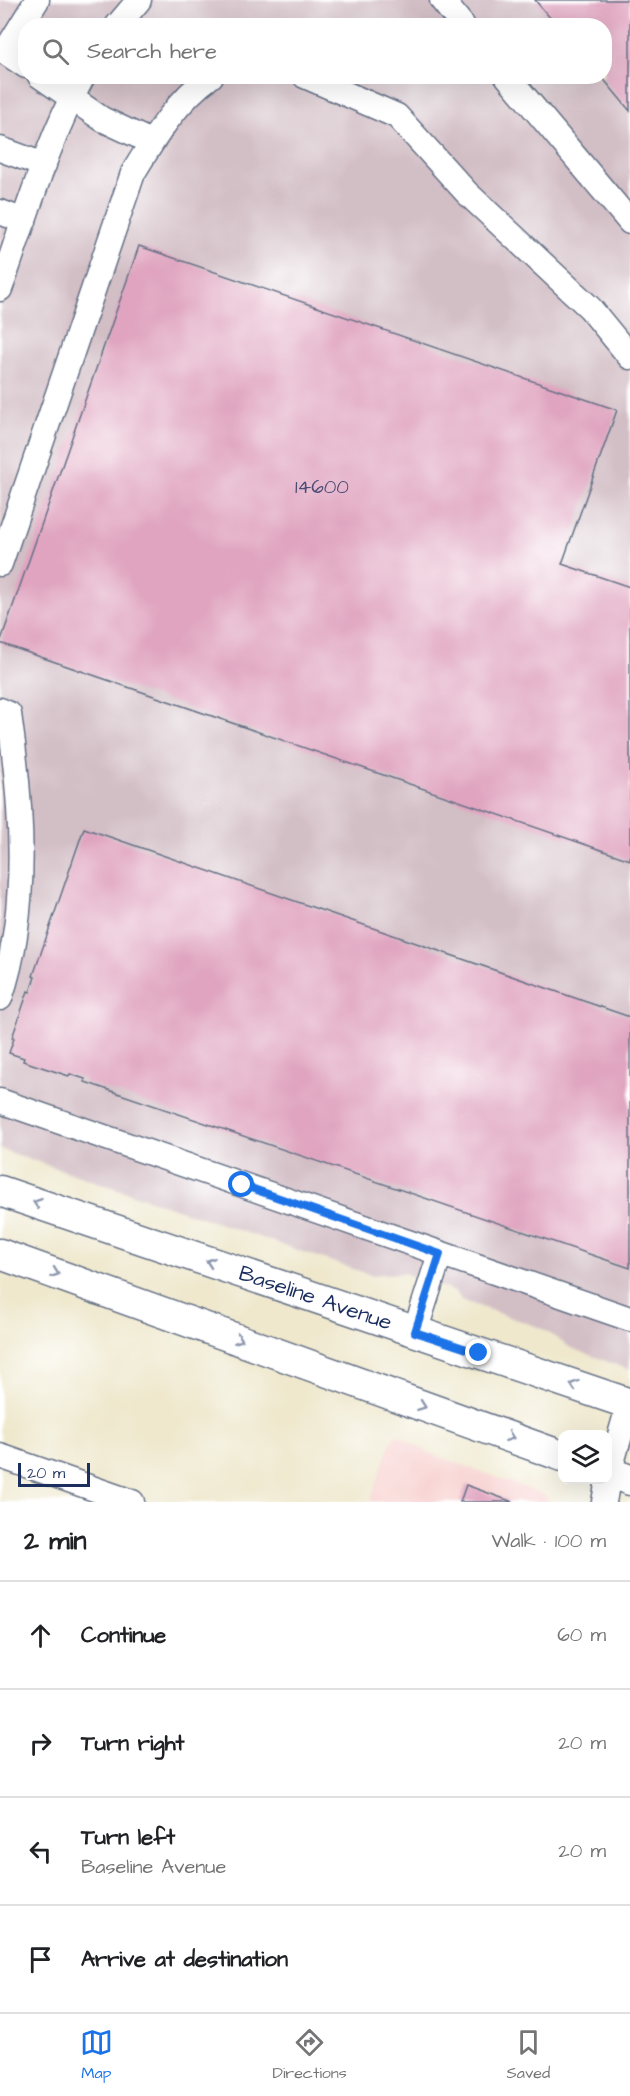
<!DOCTYPE html>
<meta charset="utf-8">
<style>
:root{--surface:#fff;--page:#f2f2f2;--text:#202124;--muted:#757577;--line:#e0e0e0;--accent:#1a73e8}
body{margin:0;font-family:"Architects Daughter",sans-serif;background:var(--page);color:var(--text)}
.controls{position:absolute;right:18px;bottom:18px;display:grid;overflow:hidden;border-radius:12px;box-shadow:0 6px 24px #0002}
.controls button{width:54px;height:54px;display:grid;place-items:center;padding:0;border:0;border-bottom:2px solid var(--line);background:var(--surface);color:var(--text);font:30px sans-serif}
.scale{position:absolute;left:18px;bottom:15px;width:72px;box-sizing:border-box;padding-left:6px;border:3px solid #1b2f5e;border-top:0;font-size:16px;line-height:21px;white-space:nowrap;color:#1b2f5e;-webkit-text-stroke:4px #fff;paint-order:stroke}
.stop{position:absolute;width:18px;height:18px;margin:-14px;border:4px solid #1a73e8;border-radius:50%;background:#fff}
.stop.end{background:#1a73e8;border-color:#fff;box-shadow:0 2px 6px #0008}
.list{margin:0;padding:0;list-style:none}
h2{display:flex;justify-content:space-between;align-items:center;height:78px;margin:0;padding:0 24px;font-size:26px}
h2 small{font-size:20px;font-weight:400;color:var(--muted)}
.list li{display:grid;grid-template-columns:39px 1fr auto;gap:18px;align-items:center;box-sizing:border-box;height:108px;padding:0 24px;border-top:2px solid var(--line)}
.list b{display:block;font-size:22px;white-space:nowrap}
.list p{margin:0;font-size:20px;white-space:nowrap;color:var(--muted)}
.list em{font-size:20px;font-style:normal;color:var(--muted)}
.icon{flex:none;width:33px;height:33px;fill:none;stroke:currentColor;stroke-width:2;stroke-linecap:round;stroke-linejoin:round}
.map{position:relative;flex:none;width:630px;height:1502px;overflow:hidden}
.search{position:absolute;background:var(--surface);box-shadow:0 6px 24px #0002;left:18px;right:18px;top:18px;height:66px;display:flex;align-items:center;gap:15px;box-sizing:border-box;padding:0 21px;border-radius:24px;color:var(--muted);font-size:22px}
.sheet{height:510px;background:var(--surface)}
nav{display:flex;justify-content:space-around;align-items:center;box-sizing:border-box;height:84px;border-top:2px solid var(--line);background:var(--surface);font-size:16px;color:var(--muted)}
nav a{display:grid;justify-items:center;gap:3px}
nav .on{color:var(--accent)}
.map>svg:first-child{display:block}
.built{fill:#f7d0cf}
.industrial{fill:#d2bec5;fill-rule:evenodd}
.building{fill:#e0a4c0}
.lines{fill:none;stroke-linecap:round;stroke-linejoin:round}
.minor-casing{stroke:#657085;stroke-width:27}
.major-casing{stroke:#657085;stroke-width:33}
.minor{stroke:#fff;stroke-width:24}
.major{stroke:#fff;stroke-width:30}
.oneway{stroke:#8d97ae}
.route{stroke:#1a73e8;stroke-width:8}
.labels{text-anchor:middle;dominant-baseline:central;stroke-width:5;stroke-linejoin:round;paint-order:stroke}
.number-label{font-size:20px;fill:#4c4c76}
.street-label{font-size:22px;fill:#1b2f5e;stroke:#fff}
</style>
<div class="map">
<svg width="630" height="1502" viewBox="0 0 630 1502">
<rect width="100%" height="100%" fill="#fff"/>
<filter id="ink" filterUnits="userSpaceOnUse"><feTurbulence type="fractalNoise" baseFrequency=".0167" numOctaves="2"/><feDisplacementMap in="SourceGraphic" scale="12" xChannelSelector="R" yChannelSelector="G"/><feConvolveMatrix kernelMatrix="1 2 1 2 8 2 1 2 1" color-interpolation-filters="sRGB"/></filter>
<filter id="wash" filterUnits="userSpaceOnUse"><feTurbulence type="fractalNoise" baseFrequency=".008" numOctaves="4" result="noise"/><feDisplacementMap in="SourceGraphic" scale="24" xChannelSelector="R" yChannelSelector="G"/><feGaussianBlur stdDeviation="1.35" result="paint"/><feColorMatrix in="noise" values="0 0 0 0 0 0 0 0 0 0 0 0 0 0 0 0 0 1.4 0 .05"/><feComposite in="paint" operator="in"/></filter>
<g filter="url(#wash)">
<rect width="100%" height="100%" fill="#efe8cd"/>
<path class="built" d="M397,1434L429,1453L545,1495L549,1502H370L391,1442Z"/>
<path class="industrial" d="M0,0H630V1370L571,1348L541,1328L461,1300L456,1292L403,1273L371,1275L0,1149ZM26,26H604V76H26Z"/>
<g id="blocks">
<g class="building">
<path d="M535,0H630V111L601,76H604V26H557Z"/>
<path d="M139,246L617,410L562,564L630,587V860L0,643Z"/>
<path d="M84,828L630,1017V1268L85,1082V1079L70,1074L69,1076L23,1061L24,1058L9,1053L14,1038H12L28,991L30,992L35,977L33,976Z"/>
<path d="M466,1485L513,1502H460Z"/>
</g>
</g>
</g>
<g filter="url(#ink)">
<use href="#blocks" fill-opacity="0" stroke="#657085" stroke-width="1.5"/>
<g class="lines">
<defs>
<g id="minor">
<path d="M442,0L463,26"/>
<path d="M117,26L139,0"/>
<path d="M0,50L5,52L37,0"/>
<path d="M5,52L26,66"/>
<path d="M40,76L102,119L151,142"/>
<path d="M305,76L397,116L467,193L590,308L630,357"/>
<path d="M507,76L630,222"/>
<path d="M0,149L44,165"/>
<path d="M0,212L24,221"/>
<path d="M0,289C25,219 47,142 83,76"/>
<path d="M0,564L133,173C155,137 176,101 211,76"/>
<path d="M0,710L9,714C22,804 30,911 0,998"/>
<path d="M0,1101L630,1319"/>
<path d="M415,1332L440,1254"/>
<path d="M0,1456L132,1502"/>
<path d="M604,1502L609,1473L629,1404"/>
</g>
<g id="major">
<path id="s1" d="M0,1191L630,1404"/>
<path d="M0,1254L562,1456"/>
<path d="M608,1472L630,1480"/>
</g>
</defs>
<use href="#minor" class="minor-casing"/>
<use href="#major" class="major-casing"/>
<use href="#minor" class="minor"/>
<use href="#major" class="major"/>
</g>
<defs><path id="oneway-chevron" d="M-2-3.5L2.5 0L-2 3.5" fill="none" stroke-width="1.6" stroke-linecap="round" stroke-linejoin="round" transform="scale(1.5)"/></defs>
<g class="oneway">
<use href="#oneway-chevron" transform="translate(37 1203) rotate(-161)"/>
<use href="#oneway-chevron" transform="translate(210 1262) rotate(-161)"/>
<use href="#oneway-chevron" transform="translate(55 1273) rotate(20)"/>
<use href="#oneway-chevron" transform="translate(239 1339) rotate(20)"/>
<use href="#oneway-chevron" transform="translate(574 1385) rotate(-161)"/>
<use href="#oneway-chevron" transform="translate(422 1406) rotate(20)"/>
<use href="#oneway-chevron" transform="translate(510 1437) rotate(20)"/>
</g>
</g>
<g class="lines" filter="url(#ink)">
<path class="route" d="M242,1185L440,1254L415,1332L479,1353"/>
</g>
<g class="labels">
<g class="number-label">
<text x="322" y="487">14600</text>
</g>
<g class="street-label">
<text stroke="none"><textPath href="#s1" startOffset="333">Baseline Avenue</textPath></text>
</g>
</g>
</svg>
<div class="controls">
<button><svg class="icon" aria-label="layers" viewBox="0 0 24 24"><path d="M12 4l9 5-9 5-9-5zM3 14l9 5 9-5"/></svg></button>
</div>
<div class="scale">20 m</div>
<div class="stop" style="left:242px;top:1185px"></div>
<div class="stop end" style="left:479px;top:1353px"></div>
<div class="search"><svg class="icon" aria-label="search" viewBox="0 0 24 24"><circle cx="10" cy="10" r="6"/><path d="M15 15l6 6"/></svg>Search here</div>
</div>
<section class="sheet">
<h2>2 min<small>Walk · 100 m</small></h2>
<ul class="list">
<li><svg class="icon" aria-label="ahead" viewBox="0 0 24 24"><path d="M12 20V5M6 11l6-6 6 6"/></svg><div><b>Continue</b></div><em>60 m</em></li>
<li><svg class="icon" aria-label="right" viewBox="0 0 24 24"><path d="M7 20v-9h11M14 6l5 5-5 5"/></svg><div><b>Turn right</b></div><em>20 m</em></li>
<li><svg class="icon" aria-label="left" viewBox="0 0 24 24"><path d="M17 20v-9H6M10 6l-5 5 5 5"/></svg><div><b>Turn left</b><p>Baseline Avenue</p></div><em>20 m</em></li>
<li><svg class="icon" aria-label="arrive" viewBox="0 0 24 24"><path d="M6 21V4h12l-3 4 3 4H6"/></svg><div><b>Arrive at destination</b></div></li>
</ul>
</section>
<nav>
<a class="on"><svg class="icon" aria-label="map" viewBox="0 0 24 24"><path d="M3 6l6-2 6 2 6-2v14l-6 2-6-2-6 2zM9 4v14M15 6v14"/></svg>Map</a>
<a><svg class="icon" aria-label="directions" viewBox="0 0 24 24"><path d="M12 3l9 9-9 9-9-9zM9 14v-3h6M13 9l2 2-2 2"/></svg>Directions</a>
<a><svg class="icon" aria-label="saved" viewBox="0 0 24 24"><path d="M7 4h10v16l-5-4-5 4z"/></svg>Saved</a>
</nav>
